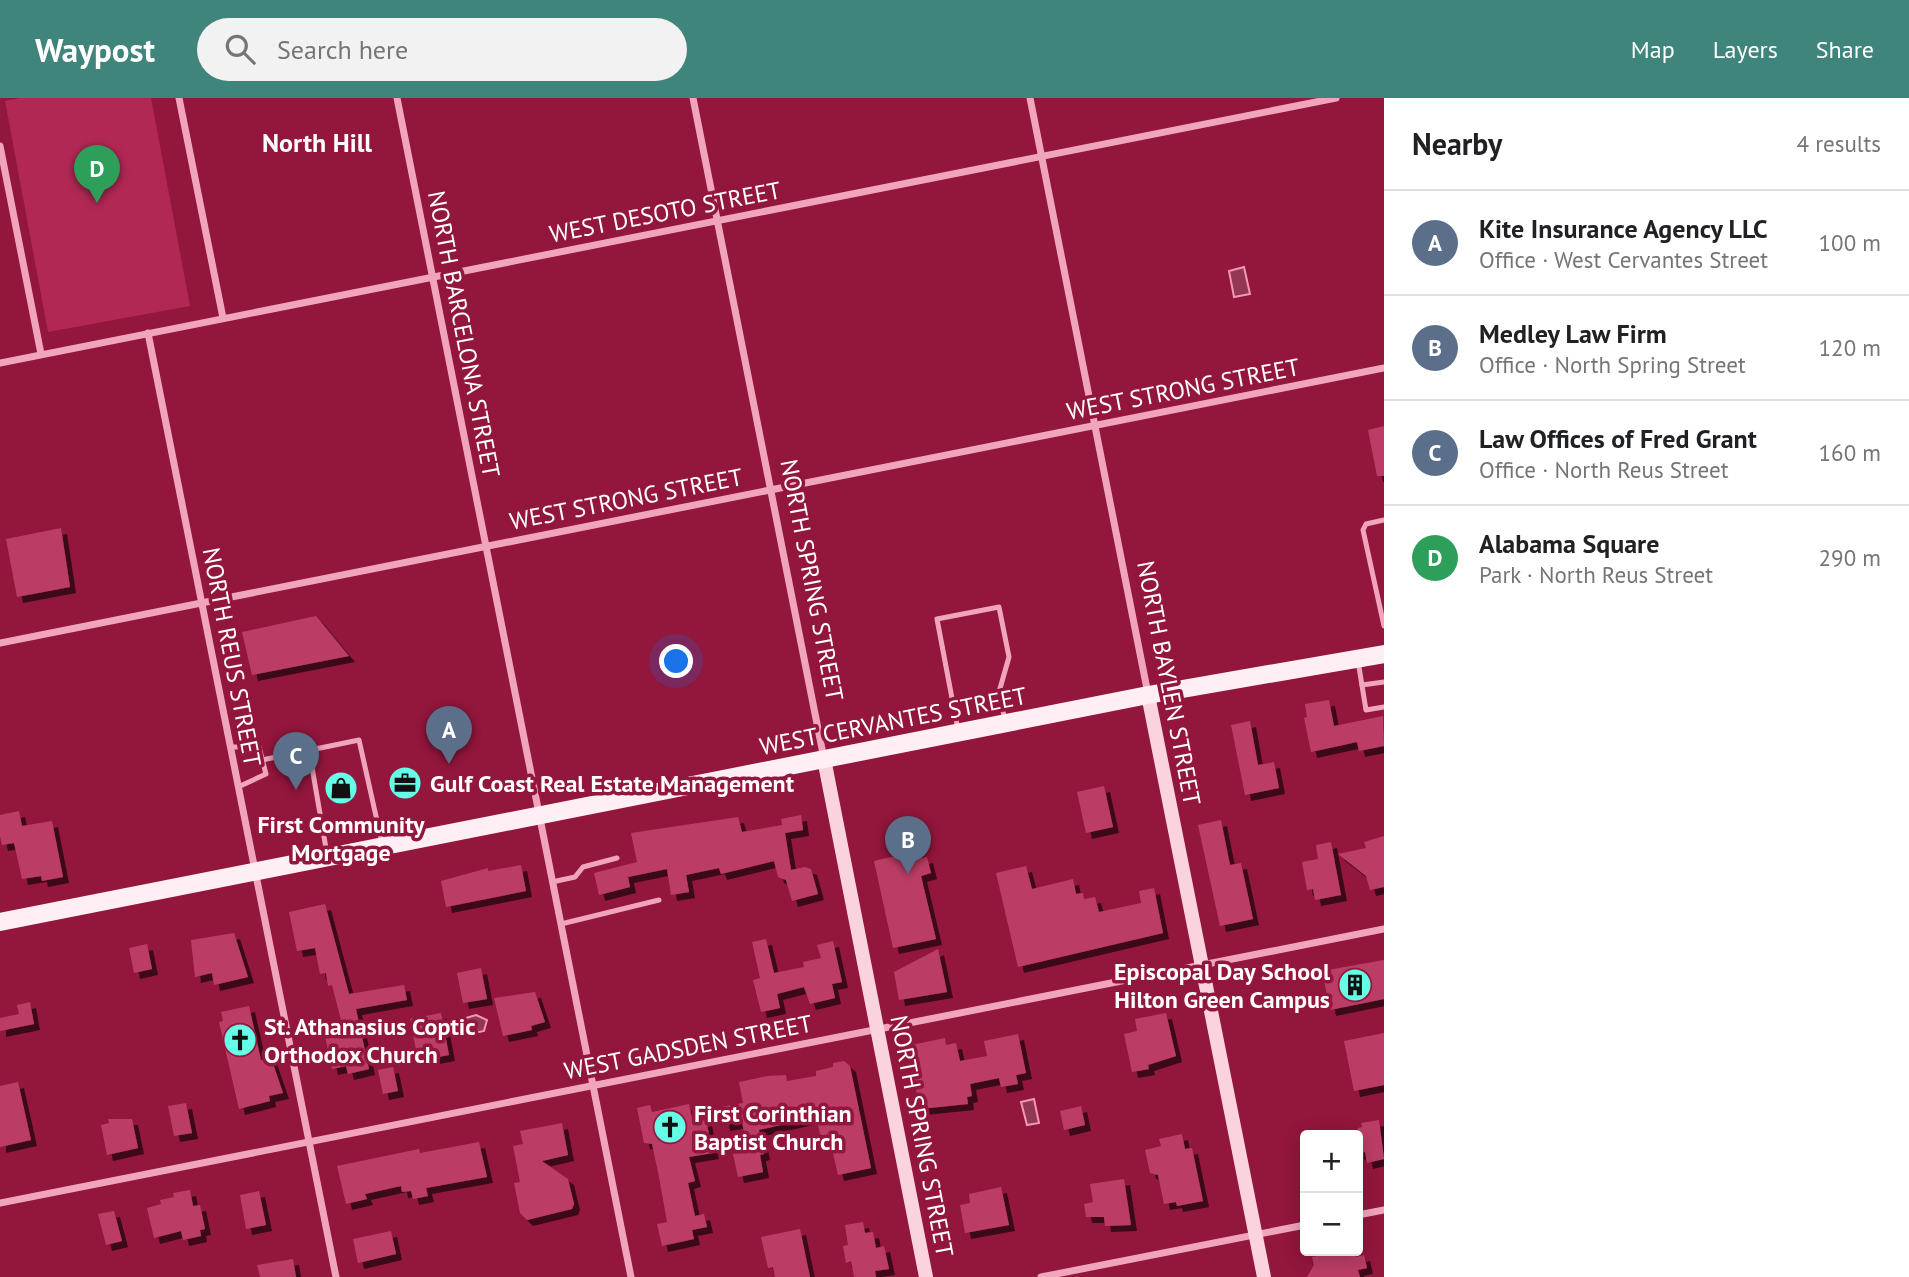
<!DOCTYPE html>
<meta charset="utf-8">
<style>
:root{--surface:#fff;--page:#f2f2f2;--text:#202124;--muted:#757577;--line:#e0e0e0;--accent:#3f857b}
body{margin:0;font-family:"PT Sans",sans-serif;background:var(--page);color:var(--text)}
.controls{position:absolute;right:21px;bottom:21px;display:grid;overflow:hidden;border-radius:7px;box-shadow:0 4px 18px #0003}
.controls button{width:63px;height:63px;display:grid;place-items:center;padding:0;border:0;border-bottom:2px solid var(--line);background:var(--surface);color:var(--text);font:35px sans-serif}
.you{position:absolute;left:677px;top:564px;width:24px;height:24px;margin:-18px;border:5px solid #fff;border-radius:50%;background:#1a73e8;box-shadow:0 0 0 10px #1a73e833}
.badge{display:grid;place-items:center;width:46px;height:46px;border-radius:50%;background:var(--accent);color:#fff;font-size:23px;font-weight:700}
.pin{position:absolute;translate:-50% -58px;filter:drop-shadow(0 2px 4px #0008)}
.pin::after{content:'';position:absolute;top:37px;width:24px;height:21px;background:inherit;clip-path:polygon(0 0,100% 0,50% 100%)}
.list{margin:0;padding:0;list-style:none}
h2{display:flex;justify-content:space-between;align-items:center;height:91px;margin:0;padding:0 28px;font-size:30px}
h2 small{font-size:23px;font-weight:400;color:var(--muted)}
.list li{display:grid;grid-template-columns:46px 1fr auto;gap:21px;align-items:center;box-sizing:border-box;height:105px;padding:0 28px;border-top:2px solid var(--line)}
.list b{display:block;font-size:26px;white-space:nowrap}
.list p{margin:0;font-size:23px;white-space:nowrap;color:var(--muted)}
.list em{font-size:23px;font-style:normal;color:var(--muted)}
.icon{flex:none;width:38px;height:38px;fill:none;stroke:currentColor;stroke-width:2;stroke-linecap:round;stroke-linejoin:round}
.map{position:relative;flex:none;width:1384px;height:1179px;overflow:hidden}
header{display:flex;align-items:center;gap:42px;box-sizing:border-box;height:98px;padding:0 35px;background:var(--accent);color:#fff}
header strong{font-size:33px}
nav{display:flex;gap:38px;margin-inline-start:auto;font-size:24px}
.search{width:490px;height:63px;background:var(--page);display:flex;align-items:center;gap:18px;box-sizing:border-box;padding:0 24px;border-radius:38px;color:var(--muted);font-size:26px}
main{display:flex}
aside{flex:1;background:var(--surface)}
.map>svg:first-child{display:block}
.green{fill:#b22855}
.water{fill:#933854;stroke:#f497b6;stroke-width:2}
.building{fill:#bb3e66;filter:url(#shadow)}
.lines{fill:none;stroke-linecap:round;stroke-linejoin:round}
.lane{stroke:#f1a5bd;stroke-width:5}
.street{stroke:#f1a5bd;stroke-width:7}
.secondary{stroke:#fbd3df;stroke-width:14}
.primary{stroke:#ffeef3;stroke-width:18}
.labels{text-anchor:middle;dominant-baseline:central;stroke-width:7;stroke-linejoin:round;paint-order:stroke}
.street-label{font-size:24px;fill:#fff;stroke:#93163c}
.poi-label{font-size:24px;font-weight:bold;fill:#fff;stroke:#93163c;text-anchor:start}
.neighbourhood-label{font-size:26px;font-weight:bold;fill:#fff;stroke:#93163c}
</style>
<header>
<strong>Waypost</strong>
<div class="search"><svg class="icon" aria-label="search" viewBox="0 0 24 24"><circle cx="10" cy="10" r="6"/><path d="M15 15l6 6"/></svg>Search here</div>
<nav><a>Map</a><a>Layers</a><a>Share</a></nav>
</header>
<main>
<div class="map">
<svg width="1384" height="1179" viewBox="0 0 1384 1179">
<defs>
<filter id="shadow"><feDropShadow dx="6" dy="6" stdDeviation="0" flood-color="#0009"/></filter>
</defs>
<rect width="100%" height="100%" fill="#93163c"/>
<path class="green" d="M20,0H151L190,208L48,234L5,3Z"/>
<g class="water">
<path d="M1244,169L1250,196L1234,199L1229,173Z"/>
<path d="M476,917L487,922L484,933L466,937L457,932L459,922Z"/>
<path d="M1034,1001L1039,1025L1027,1027L1021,1004Z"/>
</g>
<g class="building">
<path d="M1384,328V378H1377L1368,332Z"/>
<path d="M61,430L70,489L17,499L6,441Z"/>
<path d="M316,518L349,558L252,577L242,534Z"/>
<path d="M1329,602L1334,628L1383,618L1384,648L1359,653L1357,644L1311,654L1304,620L1307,619L1305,606Z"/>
<path d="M1250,623L1258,667L1274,664L1279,690L1245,697L1231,627Z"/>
<path d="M1104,688L1113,729L1086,735L1077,694Z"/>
<path d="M19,713L22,728L52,723L63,779L42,783L41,778L22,781L14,745L2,747L0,738V717Z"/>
<path d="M801,717L803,732L785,735L791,772L805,769L811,771L818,796L792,803L786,782L778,779L774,763L721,776L719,770L686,777L689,794L671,797L667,771L628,779L630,789L599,797L594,775L637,764L631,735L738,719L742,734L782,727L781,721Z"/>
<path d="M1221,722L1230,767L1241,765L1253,821L1220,828L1198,727Z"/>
<path d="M1384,738V789L1370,792L1366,778L1338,756L1366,750L1364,744Z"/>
<path d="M1331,744L1341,797L1315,802L1313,791L1307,792L1302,764L1318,761L1316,747Z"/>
<path d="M904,756L906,764L927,759L931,775L921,778L936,841L893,850L874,763Z"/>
<path d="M521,767L526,793L446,809L441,783L488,770V773Z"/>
<path d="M1026,768L1032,791L1073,781L1076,796L1083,795L1084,801L1095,799L1099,814L1141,805L1139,793L1154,790L1163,835L1018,869L996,775Z"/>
<path d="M325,806L349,896L404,887L407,902L356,911L369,971L348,976L346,968L332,971L325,938L344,934L332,887L328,888L326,875L320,876L315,850L297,853L289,814Z"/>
<path d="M234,835L248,879L214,887L212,875L195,879L191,842Z"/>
<path d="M766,841L774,875L804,869L803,864L821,860L817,847L833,843L842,884L832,886L835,900L810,906L804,889L777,896L780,910L761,914L753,882L760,880L752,844Z"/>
<path d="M147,846L152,871L134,875L129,850Z"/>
<path d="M938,851L947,894L899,902L894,874Z"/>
<path d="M1384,862V901L1330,912L1322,873Z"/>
<path d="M481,870L487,901L463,905L457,875Z"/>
<path d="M535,894L545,924L531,928L532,932L503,938L494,900Z"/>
<path d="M30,904L34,926L0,933V920L19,916L17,907Z"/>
<path d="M249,908L261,962L271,960L283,995L269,998L270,1003L239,1011L219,924L223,923L221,914Z"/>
<path d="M441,915L449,957L423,962L421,951L416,952L410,921Z"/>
<path d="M1166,915L1176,958L1148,967L1149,971L1132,974L1124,936L1137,933L1135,921Z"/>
<path d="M1384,935V987L1354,993L1344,943Z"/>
<path d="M1018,936L1026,975L1016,977L1018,986L1001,989L999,980L970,986L972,998L967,999L968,1006L920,1011L907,948L945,940L946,947L956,945L960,963L987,958L984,943Z"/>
<path d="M844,963L850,968L871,1070L838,1077L829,1038L821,1040L816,1019L759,1032L764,1056L760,1057L763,1074L738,1079L733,1056L743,1055V1051L747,1050L742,1024L724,1027L721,1009L743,1005L739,984L768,978L786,977L787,983L816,978V973L833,969V965Z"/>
<path d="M393,969L398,993L383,996L378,972Z"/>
<path d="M18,984L31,1042L0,1049V988Z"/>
<path d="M186,1005L192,1035L174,1038L168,1008Z"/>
<path d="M689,1006L693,1025L706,1022L713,1055L689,1059L695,1083L688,1085L695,1118L704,1116L707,1129L692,1132L694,1141L662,1148L657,1126L667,1124L659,1079L652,1046L644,1045L637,1010L650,1007L652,1014Z"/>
<path d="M1081,1008L1085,1027L1064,1032L1060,1013Z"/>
<path d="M108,1021H132L138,1050L107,1057L101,1027L109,1025Z"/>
<path d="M1379,1022L1384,1061L1367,1065L1365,1054L1358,1056V1030L1362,1029L1361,1025Z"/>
<path d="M562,1025L568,1057L542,1063L568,1081L574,1106L572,1111L527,1122L520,1115L514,1085L520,1084L513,1048L523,1046L520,1033Z"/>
<path d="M1182,1036L1185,1051L1192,1050L1203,1103L1177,1108L1176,1104L1164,1106L1158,1077L1150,1075L1145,1052L1161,1048L1159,1041Z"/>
<path d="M479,1044L487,1079L426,1090L428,1098L413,1101L411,1093L402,1094L401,1088L365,1096L367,1101L346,1106L337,1068L419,1051L420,1055Z"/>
<path d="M1124,1081L1131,1127L1105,1128L1104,1119H1086L1084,1106L1093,1104L1090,1086Z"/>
<path d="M1001,1089L1009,1127L965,1135L960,1107L970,1105L969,1096Z"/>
<path d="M190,1092L193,1108L200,1107L205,1131L200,1132L201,1138L183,1142L181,1133L154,1140L147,1110L161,1106L160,1102L174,1099L173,1095Z"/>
<path d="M259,1093L266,1127L246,1131L240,1097Z"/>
<path d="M114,1113L122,1143L106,1147L98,1116Z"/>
<path d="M863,1124L865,1135L873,1134L876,1150L884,1148L889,1171L875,1173L876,1179H854L851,1163L846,1165L843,1148L848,1147L845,1127Z"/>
<path d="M800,1131L810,1179H775L773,1169L768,1170L761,1139Z"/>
<path d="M391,1133L396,1156L358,1165L353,1141Z"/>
<path d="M1339,1153L1340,1157L1355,1153L1356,1159L1364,1157L1367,1170L1358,1172L1360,1179H1307L1314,1167L1312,1159Z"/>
<path d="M293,1161L296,1179H260L257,1167Z"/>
</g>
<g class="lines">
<g class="lane">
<path d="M1384,422L1366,426L1363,432L1384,528"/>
<path d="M1358,563L1366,612L1384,609"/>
<path d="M1362,587L1384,584"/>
<path d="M958,632L937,521L999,509L1009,559L999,594L1005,623"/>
<path d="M230,649H259L266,676L238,689"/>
<path d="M309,652L327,756"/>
<path d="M262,662L359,642L382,745"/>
<path d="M552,784L575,779L583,769L617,760"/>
<path d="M561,826L659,802"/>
</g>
<g class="street">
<path d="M179,0L223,220"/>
<path d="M397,0L631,1179"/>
<path d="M693,0L824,661"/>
<path d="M1030,0L1148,596"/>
<path d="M0,48L41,256"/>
<path d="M148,235L336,1179"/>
<path d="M0,265L1336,0"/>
<path d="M0,545L1384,270"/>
<path d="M0,1105L1384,831"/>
<path d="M1358,1117L1384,1112"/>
<path d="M1041,1179L1305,1127"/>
</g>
<g class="secondary">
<path d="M1148,597L1264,1179"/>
<path d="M824,661L926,1179"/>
</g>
<path class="primary" d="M0,824L1148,597L1384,556"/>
</g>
<defs>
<symbol id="office-disc" viewBox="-11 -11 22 22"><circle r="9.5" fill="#64ffe6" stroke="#93163c"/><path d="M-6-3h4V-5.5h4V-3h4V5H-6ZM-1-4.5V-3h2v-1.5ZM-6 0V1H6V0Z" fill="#111"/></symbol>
<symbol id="shop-disc" viewBox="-11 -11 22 22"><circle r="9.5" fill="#64ffe6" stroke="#93163c"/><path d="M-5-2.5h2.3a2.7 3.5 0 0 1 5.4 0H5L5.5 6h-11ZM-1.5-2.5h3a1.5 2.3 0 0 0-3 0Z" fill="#111"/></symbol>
<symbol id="building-disc" viewBox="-11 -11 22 22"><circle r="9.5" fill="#64ffe6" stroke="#93163c"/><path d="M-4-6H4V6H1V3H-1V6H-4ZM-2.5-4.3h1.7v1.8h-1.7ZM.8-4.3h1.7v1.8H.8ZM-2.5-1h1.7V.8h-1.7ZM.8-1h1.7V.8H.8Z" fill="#111"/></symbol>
<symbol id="church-disc" viewBox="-11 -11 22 22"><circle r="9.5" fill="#64ffe6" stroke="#93163c"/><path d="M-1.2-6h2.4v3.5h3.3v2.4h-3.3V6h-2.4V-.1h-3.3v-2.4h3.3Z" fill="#111"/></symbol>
</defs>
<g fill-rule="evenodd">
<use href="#office-disc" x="386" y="666" width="38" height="38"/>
<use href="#shop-disc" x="322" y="671" width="38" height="38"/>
<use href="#building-disc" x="1336" y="868" width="38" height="38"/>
<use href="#church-disc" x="221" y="923" width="38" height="38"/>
<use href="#church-disc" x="651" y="1010" width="38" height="38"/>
</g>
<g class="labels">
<g class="street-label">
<text transform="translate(665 114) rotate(-11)">WEST DESOTO STREET</text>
<text transform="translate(464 236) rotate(79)">NORTH BARCELONA STREET</text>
<text transform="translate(1183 291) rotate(-11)">WEST STRONG STREET</text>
<text transform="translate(626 401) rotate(-11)">WEST STRONG STREET</text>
<text transform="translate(812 482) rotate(79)">NORTH SPRING STREET</text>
<text transform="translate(232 559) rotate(79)">NORTH REUS STREET</text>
<text transform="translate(1169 585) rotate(79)">NORTH BAYLEN STREET</text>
<text transform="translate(893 623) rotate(-11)">WEST CERVANTES STREET</text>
<text transform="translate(688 949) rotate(-11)">WEST GADSDEN STREET</text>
<text transform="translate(922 1038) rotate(79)">NORTH SPRING STREET</text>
</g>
<g class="poi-label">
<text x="430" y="685">Gulf Coast Real Estate Management</text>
<text x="341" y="726" text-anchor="middle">First Community<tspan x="341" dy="28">Mortgage</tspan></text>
<text x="1330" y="873" text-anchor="end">Episcopal Day School<tspan x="1330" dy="28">Hilton Green Campus</tspan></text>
<text x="264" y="928">St. Athanasius Coptic<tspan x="264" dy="28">Orthodox Church</tspan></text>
<text x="694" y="1015">First Corinthian<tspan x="694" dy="28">Baptist Church</tspan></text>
</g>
<g class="neighbourhood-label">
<text x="317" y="44">North Hill</text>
</g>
</g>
</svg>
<div class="controls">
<button>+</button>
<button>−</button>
</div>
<div class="you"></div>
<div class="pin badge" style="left:449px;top:666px;background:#5c6f8a">A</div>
<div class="pin badge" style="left:908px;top:776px;background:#5c6f8a">B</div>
<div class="pin badge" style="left:296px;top:692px;background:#5c6f8a">C</div>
<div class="pin badge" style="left:97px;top:105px;background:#2e9e5b">D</div>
</div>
<aside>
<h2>Nearby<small>4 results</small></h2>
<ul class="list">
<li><span class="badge" style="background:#5c6f8a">A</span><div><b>Kite Insurance Agency LLC</b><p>Office · West Cervantes Street</p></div><em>100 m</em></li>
<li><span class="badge" style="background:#5c6f8a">B</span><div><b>Medley Law Firm</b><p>Office · North Spring Street</p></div><em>120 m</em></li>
<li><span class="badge" style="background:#5c6f8a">C</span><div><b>Law Offices of Fred Grant</b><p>Office · North Reus Street</p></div><em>160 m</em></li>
<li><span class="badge" style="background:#2e9e5b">D</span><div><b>Alabama Square</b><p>Park · North Reus Street</p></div><em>290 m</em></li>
</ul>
</aside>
</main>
